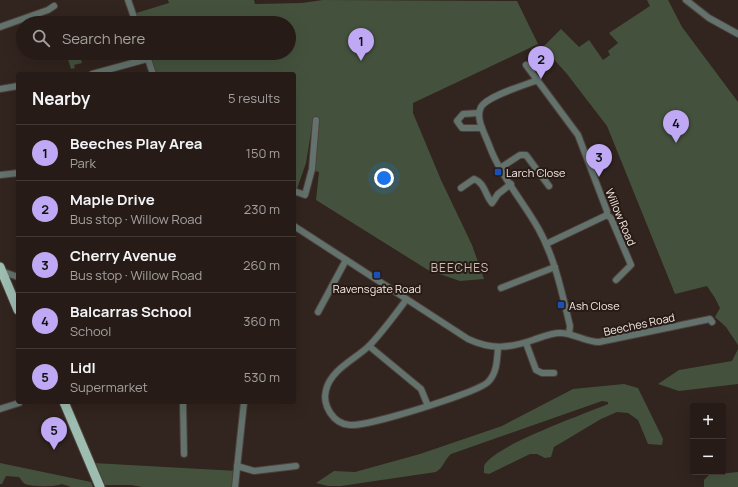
<!DOCTYPE html>
<meta charset="utf-8">
<style>
:root{--surface:#261b16;--page:#322823;--text:#f1f3f6;--muted:#a4a1a1;--line:#423935;--accent:#bfa9f4}
body{margin:0;font-family:Manrope,sans-serif;background:var(--page);color:var(--text)}
.controls{position:absolute;right:12px;bottom:12px;display:grid;overflow:hidden;border-radius:4px;box-shadow:0 4px 16px #0002}
.controls button{width:36px;height:36px;display:grid;place-items:center;padding:0;border:0;border-bottom:1px solid var(--line);background:var(--surface);color:var(--text);font:20px sans-serif}
.you{position:absolute;left:384px;top:178px;width:14px;height:14px;margin:-10px;border:3px solid #fff;border-radius:50%;background:#1a73e8;box-shadow:0 0 0 6px #1a73e833}
.badge{display:grid;place-items:center;width:26px;height:26px;border-radius:50%;background:var(--accent);color:#111;font-size:13px;font-weight:700}
.pin{position:absolute;translate:-50% -33px;filter:drop-shadow(0 1px 2px #0008)}
.pin::after{content:'';position:absolute;top:21px;width:14px;height:12px;background:inherit;clip-path:polygon(0 0,100% 0,50% 100%)}
.list{margin:0;padding:0;list-style:none}
h2{display:flex;justify-content:space-between;align-items:center;height:52px;margin:0;padding:0 16px;font-size:17px}
h2 small{font-size:13px;font-weight:400;color:var(--muted)}
.list li{display:grid;grid-template-columns:26px 1fr auto;gap:12px;align-items:center;box-sizing:border-box;height:56px;padding:0 16px;border-top:1px solid var(--line)}
.list b{display:block;font-size:15px;white-space:nowrap}
.list p{margin:0;font-size:13px;white-space:nowrap;color:var(--muted)}
.list em{font-size:13px;font-style:normal;color:var(--muted)}
.icon{flex:none;width:22px;height:22px;fill:none;stroke:currentColor;stroke-width:2;stroke-linecap:round;stroke-linejoin:round}
.map{position:relative;flex:none;width:738px;height:487px;overflow:hidden}
.search{position:absolute;background:var(--surface);box-shadow:0 4px 16px #0002;left:16px;top:16px;width:280px;height:44px;display:flex;align-items:center;gap:10px;box-sizing:border-box;padding:0 14px;border-radius:22px;color:var(--muted);font-size:15px}
.panel{position:absolute;background:var(--surface);box-shadow:0 4px 16px #0002;left:16px;top:72px;width:280px;height:332px;border-radius:4px}
.map>svg:first-child{display:block}
.green{fill:#44523d}
.lines{fill:none;stroke-linecap:round;stroke-linejoin:round}
.street-casing{stroke:#4d403a;stroke-width:8}
.primary-casing{stroke:#4d403a;stroke-width:11}
.street{stroke:#63726c;stroke-width:6}
.primary{stroke:#9dbdb1;stroke-width:9}
.transit-dot{fill:#1a4fb4;stroke:#281b15;stroke-width:1.5}
.labels{text-anchor:middle;dominant-baseline:central;stroke-width:4;stroke-linejoin:round;paint-order:stroke}
.poi-label{font-size:11px;fill:#f6ece8;stroke:#281b15;text-anchor:start}
.street-label{font-size:11px;fill:#f6ece8;stroke:#281b15}
.neighbourhood-label{font-size:12px;letter-spacing:1px;fill:#cfbdb5;stroke:#281b15}
</style>
<div class="map">
<svg width="738" height="487" viewBox="0 0 738 487">
<rect width="100%" height="100%" fill="#32241e"/>
<g class="green">
<path d="M168,0H254L255,4L302,3L323,0L517,1L538,44L413,103V113L441,180L472,245L484,279L460,281L428,270L316,200L319,172L315,171L319,121L313,120L306,163L297,189H294V74H153L146,53H289V23H136L133,14L169,3Z"/>
<path d="M647,0H668L682,27L738,102V345L726,327L715,317L720,308L715,298L707,286L675,294L607,126L567,74L543,47L561,29L579,47L589,40L603,60L610,55L608,51L618,43L609,33L650,6Z"/>
<path d="M66,53H79L82,63L74,65L75,68L71,69Z"/>
<path d="M738,349V384L679,391L658,384L679,370L732,361Z"/>
<path d="M624,384L638,388L663,439L662,445L648,444L638,420L628,413L617,412L601,419L554,447L551,457L545,458L537,454H530L489,474L484,473C484,470 484,468 484,466C492,446 585,414 608,404V402L602,401L451,454C444,460 444,467 436,472L341,486H328L316,483L334,471L355,472L420,454L502,426L573,389Z"/>
<path d="M0,463L91,482L93,487H71L62,484C55,487 33,487 25,484C23,483 21,479 19,477L6,476L2,484H0Z"/>
<path d="M93,463L237,471L235,487H142L131,485H102Z"/>
<path d="M738,472V487H704V480L709,475Z"/>
</g>
<g class="lines">
<defs>
<g id="street">
<path d="M128,0L136,23"/>
<path d="M686,0L709,18L738,34"/>
<path d="M0,27L48,10L54,6"/>
<path d="M146,53L153,74"/>
<path d="M526,65L578,135L607,211V215L611,218L631,265L616,280"/>
<path d="M92,74L147,59"/>
<path d="M538,80C525,85 487,96 481,107C475,118 485,134 489,145C500,175 522,200 538,228C555,258 562,293 570,326L569,334"/>
<path d="M0,89L18,86"/>
<path d="M479,113L463,114L457,121L462,128H482"/>
<path d="M500,168L520,155H526L549,186"/>
<path d="M0,175L18,173"/>
<path d="M461,188L474,179C485,183 485,195 492,203L498,194L511,184"/>
<path d="M294,191L305,195L312,169L316,120"/>
<path d="M294,226L468,339C491,350 510,348 533,340C542,337 551,333 560,333C574,333 585,342 599,342L710,319L712,322"/>
<path d="M546,244L607,215"/>
<path d="M1,271L18,277"/>
<path d="M501,288L555,267"/>
<path d="M406,300C395,315 383,331 370,345C356,359 331,369 326,390C322,405 333,424 350,425C366,427 477,393 488,382C497,373 497,360 498,348"/>
<path d="M318,312L346,260"/>
<path d="M526,343L536,370L542,373H554"/>
<path d="M369,346L421,389L428,406"/>
<path d="M183,402L184,454"/>
<path d="M0,409L19,403"/>
<path d="M237,466L254,471L296,466"/>
<path d="M235,487L244,402"/>
</g>
<g id="primary">
<path d="M0,267L18,310"/>
<path d="M64,402L100,487"/>
</g>
</defs>
<use href="#street" class="street-casing"/>
<use href="#primary" class="primary-casing"/>
<use href="#street" class="street"/>
<use href="#primary" class="primary"/>
</g>
<g class="transit-dot">
<rect x="494" y="168" width="8" height="8" rx="2"/>
<rect x="373" y="271" width="8" height="8" rx="2"/>
<rect x="557" y="301" width="8" height="8" rx="2"/>
</g>
<g class="labels">
<g class="poi-label">
<text x="506" y="172">Larch Close</text>
<text x="377" y="288" text-anchor="middle">Ravensgate Road</text>
<text x="569" y="305">Ash Close</text>
</g>
<g class="street-label">
<text transform="translate(621 217) rotate(67)">Willow Road</text>
<text transform="translate(639 324) rotate(-12)">Beeches Road</text>
</g>
<g class="neighbourhood-label">
<text x="460" y="267">BEECHES</text>
</g>
</g>
</svg>
<div class="controls">
<button>+</button>
<button>−</button>
</div>
<div class="you"></div>
<div class="pin badge" style="left:361px;top:61px">1</div>
<div class="pin badge" style="left:541px;top:79px">2</div>
<div class="pin badge" style="left:599px;top:177px">3</div>
<div class="pin badge" style="left:676px;top:143px">4</div>
<div class="pin badge" style="left:54px;top:450px">5</div>
<div class="search"><svg class="icon" aria-label="search" viewBox="0 0 24 24"><circle cx="10" cy="10" r="6"/><path d="M15 15l6 6"/></svg>Search here</div>
<section class="panel">
<h2>Nearby<small>5 results</small></h2>
<ul class="list">
<li><span class="badge">1</span><div><b>Beeches Play Area</b><p>Park</p></div><em>150 m</em></li>
<li><span class="badge">2</span><div><b>Maple Drive</b><p>Bus stop · Willow Road</p></div><em>230 m</em></li>
<li><span class="badge">3</span><div><b>Cherry Avenue</b><p>Bus stop · Willow Road</p></div><em>260 m</em></li>
<li><span class="badge">4</span><div><b>Balcarras School</b><p>School</p></div><em>360 m</em></li>
<li><span class="badge">5</span><div><b>Lidl</b><p>Supermarket</p></div><em>530 m</em></li>
</ul>
</section>
</div>
